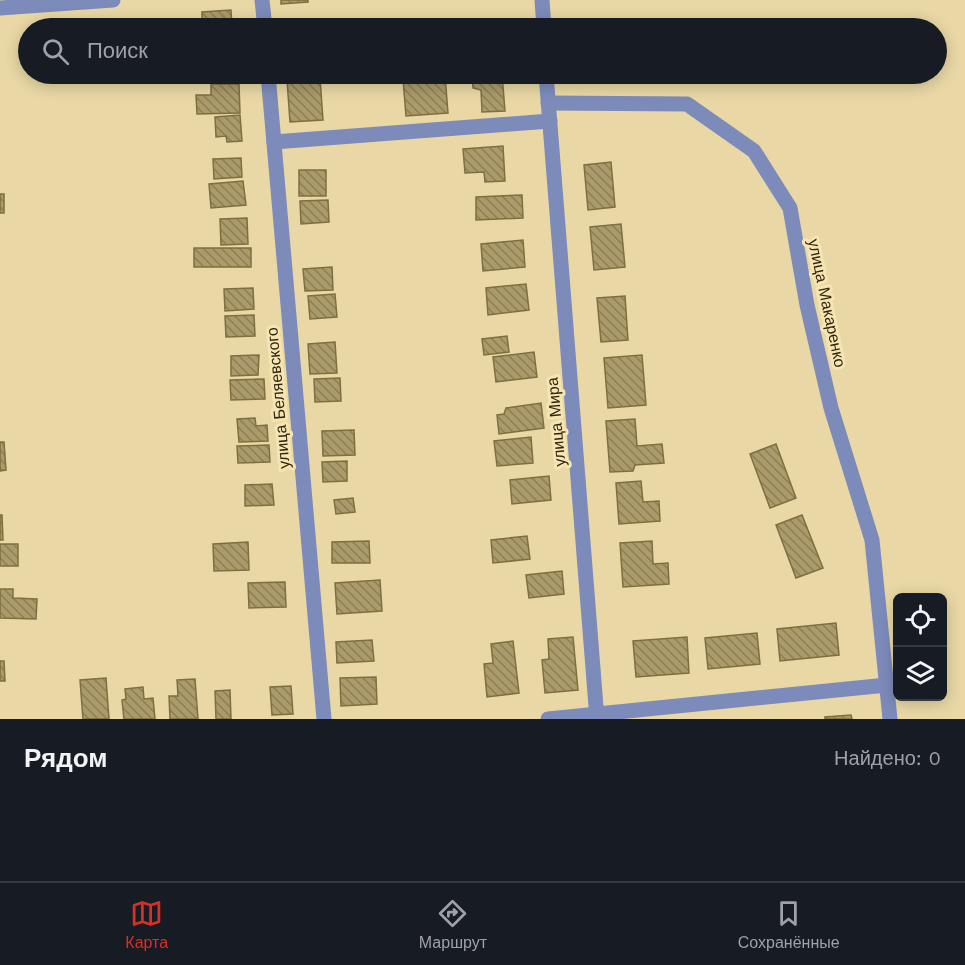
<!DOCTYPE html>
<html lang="ru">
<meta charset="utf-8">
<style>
:root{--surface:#171b24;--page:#242831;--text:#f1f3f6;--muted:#9ea1a6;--line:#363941;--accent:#d93025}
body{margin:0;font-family:"Work Sans",sans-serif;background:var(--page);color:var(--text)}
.controls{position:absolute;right:18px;bottom:18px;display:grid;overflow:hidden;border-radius:9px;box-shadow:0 3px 15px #0003}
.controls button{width:54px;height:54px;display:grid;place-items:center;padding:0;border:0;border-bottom:2px solid var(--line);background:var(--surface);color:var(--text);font:30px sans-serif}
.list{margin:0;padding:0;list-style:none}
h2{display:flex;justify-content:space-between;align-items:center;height:78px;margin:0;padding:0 24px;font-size:26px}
h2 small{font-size:20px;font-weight:400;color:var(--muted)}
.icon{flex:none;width:33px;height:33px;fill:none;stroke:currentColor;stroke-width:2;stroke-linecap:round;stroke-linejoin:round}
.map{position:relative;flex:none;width:965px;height:719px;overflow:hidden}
.search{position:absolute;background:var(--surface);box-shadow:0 3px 15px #0003;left:18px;right:18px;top:18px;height:66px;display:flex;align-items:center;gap:15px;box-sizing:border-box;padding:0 21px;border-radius:33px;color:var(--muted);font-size:22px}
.sheet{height:162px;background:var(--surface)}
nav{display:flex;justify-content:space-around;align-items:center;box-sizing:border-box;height:84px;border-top:2px solid var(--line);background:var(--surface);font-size:16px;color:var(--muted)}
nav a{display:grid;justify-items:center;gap:3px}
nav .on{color:var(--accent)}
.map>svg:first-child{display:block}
.building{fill:url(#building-back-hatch);stroke:#7f6f3f;stroke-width:1.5}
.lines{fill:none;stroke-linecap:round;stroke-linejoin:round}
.street{stroke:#7d8bba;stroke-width:15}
.labels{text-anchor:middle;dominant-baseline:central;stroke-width:6;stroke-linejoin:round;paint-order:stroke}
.street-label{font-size:16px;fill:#2d2612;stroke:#f6e5b1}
</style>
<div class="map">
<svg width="965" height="719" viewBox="0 0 965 719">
<defs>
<pattern id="building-back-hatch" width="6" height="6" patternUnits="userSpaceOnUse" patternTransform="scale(1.5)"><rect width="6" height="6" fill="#ab9b6a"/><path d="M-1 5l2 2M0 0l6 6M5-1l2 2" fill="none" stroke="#8c7e56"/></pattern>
</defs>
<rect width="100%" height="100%" fill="#e9d8a5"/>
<g class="building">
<path d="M281,0H308V2L281,4Z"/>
<path d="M231,10L232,28H202V12Z"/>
<path d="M314,19L315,28H284V22Z"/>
<path d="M126,24V28H96V25Z"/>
<path d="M472,74H502L505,111L482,112L481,90L473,88Z"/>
<path d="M445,75L448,113L406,116L403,79Z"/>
<path d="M320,78L323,120L290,122L287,80Z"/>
<path d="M211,84H239L240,113L197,114L196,95H211Z"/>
<path d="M240,115L242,141L227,142L226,136L216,137L215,117Z"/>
<path d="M503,146L505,181L485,182L484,172L465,173L463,149Z"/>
<path d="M241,158L242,177L214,179L213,159Z"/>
<path d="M611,162L615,207L588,210L584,165Z"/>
<rect x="299" y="170" width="27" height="26"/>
<path d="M243,181L246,205L211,208L209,184Z"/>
<rect x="0" y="194" width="4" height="19"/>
<path d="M522,195L523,218L476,220V197Z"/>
<path d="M328,200L329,222L301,224L300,201Z"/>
<path d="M247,218L248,244L221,245L220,219Z"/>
<path d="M621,224L625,267L594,270L590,227Z"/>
<path d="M523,240L525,267L483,271L481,244Z"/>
<rect x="194" y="248" width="57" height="19"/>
<path d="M332,267L333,290L305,291L303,269Z"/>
<path d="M526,284L529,310L488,315L486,288Z"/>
<path d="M253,288L254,309L225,311L224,289Z"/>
<path d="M335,294L337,317L310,319L308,296Z"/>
<path d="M625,296L628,340L601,342L597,298Z"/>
<path d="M254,315L255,336L226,337L225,316Z"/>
<path d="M507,336L509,352L484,355L482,339Z"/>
<path d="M335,342L337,373L310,374L308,344Z"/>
<path d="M534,352L537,377L496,382L493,357Z"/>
<path d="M259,355L258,375L231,376V356Z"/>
<path d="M642,355L646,405L608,408L604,358Z"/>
<path d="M340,378L341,401L315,402L314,379Z"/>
<path d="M264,379L265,399L231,400L230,380Z"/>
<path d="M541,403L544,428L499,434L497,415L504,414L506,408Z"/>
<path d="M255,418L256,426L267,425L268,441L239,442L237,419Z"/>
<path d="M635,419L637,446L662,444L664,463L635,465L633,471L610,472L606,421Z"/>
<path d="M354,430L355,455L323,456L322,431Z"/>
<path d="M531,437L533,463L497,466L494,441Z"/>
<path d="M0,442H4L6,470L0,471Z"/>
<path d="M776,444L796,498L770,508L750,454Z"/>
<path d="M269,445L270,462L238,463L237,446Z"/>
<path d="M347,461V481L323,482L322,462Z"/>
<path d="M549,476L551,500L512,504L510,480Z"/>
<path d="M641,481L643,502L659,501L660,521L619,524L616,483Z"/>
<path d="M272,484L274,505L245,506V485Z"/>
<path d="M353,498L355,512L336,514L334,500Z"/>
<path d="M0,515H2L3,540H0Z"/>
<path d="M802,515L823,568L796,578L776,525Z"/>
<path d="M527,536L530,559L493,563L491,540Z"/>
<path d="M369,541L370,563H332V542Z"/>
<path d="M652,541L653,564L668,563L669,584L623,587L620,543Z"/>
<path d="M248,542L249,570L214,571L213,544Z"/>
<rect x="0" y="544" width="18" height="22"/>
<path d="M562,571L564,594L529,598L526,575Z"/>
<path d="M380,580L382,611L337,614L335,583Z"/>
<path d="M285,582L286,607L249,608L248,583Z"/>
<path d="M0,589H13V598L37,599L36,619L0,618Z"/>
<path d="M836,623L839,655L780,661L777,629Z"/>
<path d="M757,633L760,664L708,669L705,638Z"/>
<path d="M573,637L578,690L545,693L542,660L549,659L548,639Z"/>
<path d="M687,637L689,673L636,677L633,641Z"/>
<path d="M372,640L374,661L337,663L336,642Z"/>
<path d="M513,641L519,693L487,697L484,664L493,663L491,644Z"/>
<path d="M0,661H4L5,681H0Z"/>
<path d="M376,677L377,704L341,706L340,678Z"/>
<path d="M106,678L109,719H83L80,680Z"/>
<path d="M195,679L198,719H170L169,696H178L177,680Z"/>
<path d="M291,686L293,714L272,715L270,687Z"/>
<path d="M143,687L144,699L153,698L155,719H124L122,700L126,699L125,689Z"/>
<path d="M230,690L231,719H216L215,691Z"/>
<path d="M851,715L852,719H825V717Z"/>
</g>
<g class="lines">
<g class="street">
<path d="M262,0L265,28"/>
<path d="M542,0L544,28"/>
<path d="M0,8L113,0"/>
<path d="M268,74L324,719"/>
<path d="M546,74L597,719"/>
<path d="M548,103L687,104L754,151L790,208L807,305L831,408L872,540L890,719"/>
<path d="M274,142L550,121"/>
<path d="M548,719L887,685"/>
</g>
</g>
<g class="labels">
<g class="street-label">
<text transform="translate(827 303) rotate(78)">улица Макаренко</text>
<text transform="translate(278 398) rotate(-95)">улица Беляевского</text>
<text transform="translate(556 422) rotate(-95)">улица Мира</text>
</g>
</g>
</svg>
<div class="controls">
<button><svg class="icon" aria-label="locate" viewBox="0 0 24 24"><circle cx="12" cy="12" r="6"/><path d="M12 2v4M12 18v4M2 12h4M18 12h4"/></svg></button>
<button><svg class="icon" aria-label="layers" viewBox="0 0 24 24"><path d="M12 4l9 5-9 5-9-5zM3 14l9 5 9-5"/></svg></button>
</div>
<div class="search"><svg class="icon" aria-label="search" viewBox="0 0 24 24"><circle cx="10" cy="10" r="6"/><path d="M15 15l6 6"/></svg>Поиск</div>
</div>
<section class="sheet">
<h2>Рядом<small>Найдено: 0</small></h2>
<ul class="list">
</ul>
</section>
<nav>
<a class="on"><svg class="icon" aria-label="map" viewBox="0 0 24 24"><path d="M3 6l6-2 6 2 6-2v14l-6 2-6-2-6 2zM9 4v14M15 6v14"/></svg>Карта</a>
<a><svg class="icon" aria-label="directions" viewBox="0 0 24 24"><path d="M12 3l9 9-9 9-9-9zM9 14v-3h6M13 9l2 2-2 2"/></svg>Маршрут</a>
<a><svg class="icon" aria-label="saved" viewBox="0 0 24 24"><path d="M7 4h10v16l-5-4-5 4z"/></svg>Сохранённые</a>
</nav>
